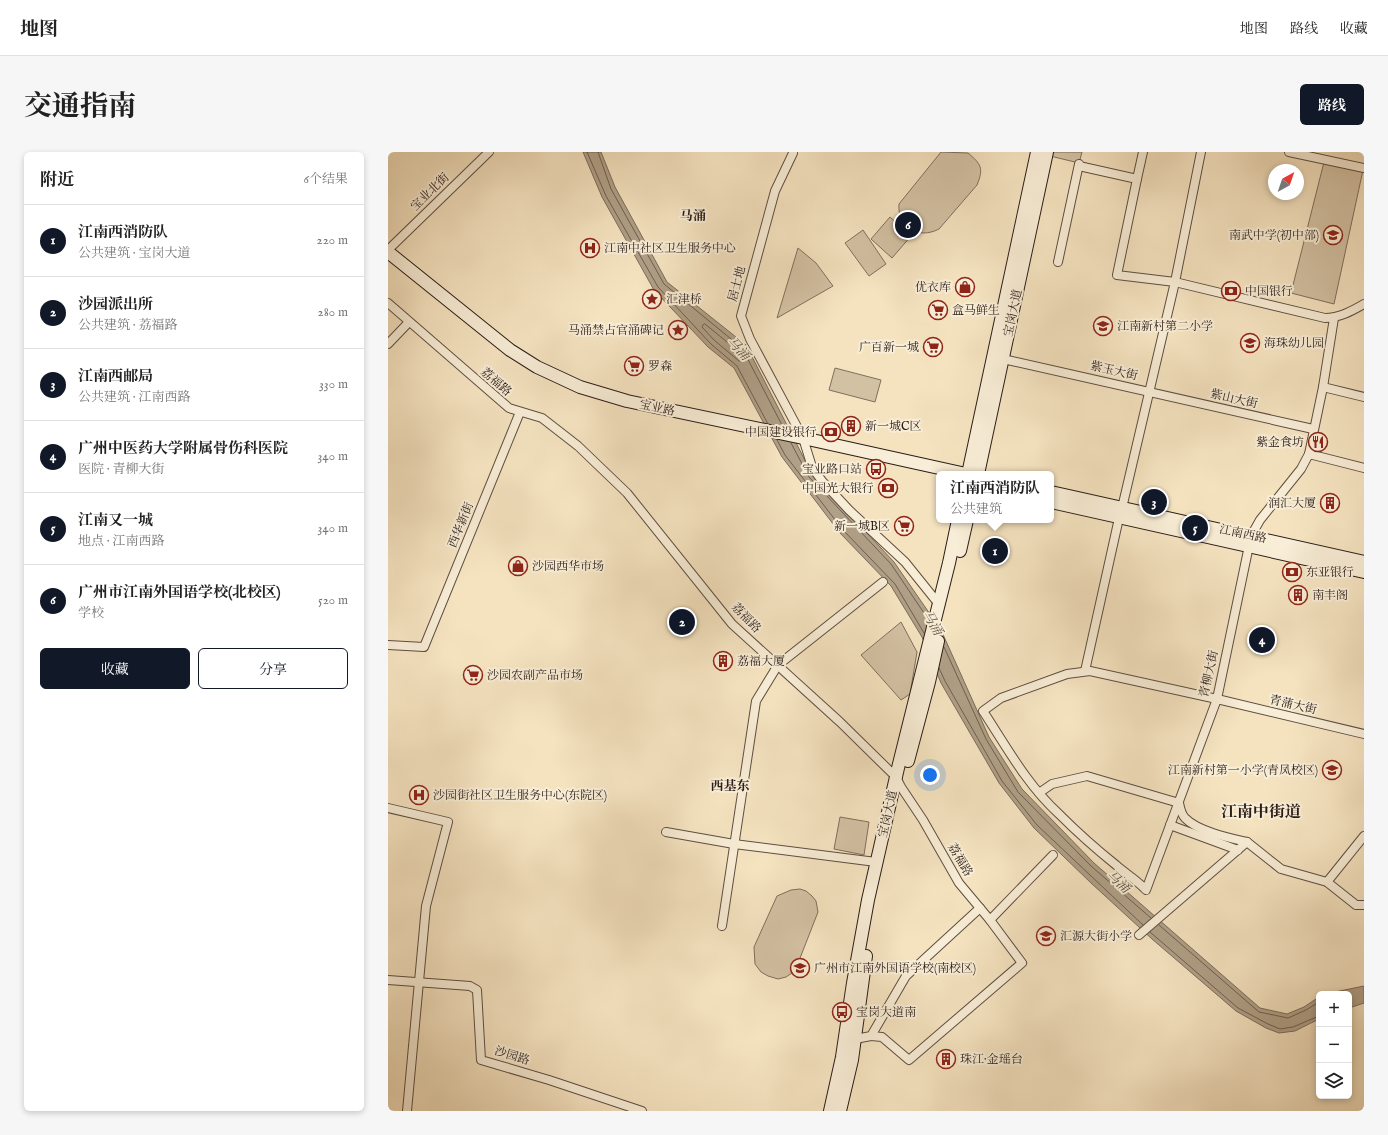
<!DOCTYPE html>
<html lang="zh">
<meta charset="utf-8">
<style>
:root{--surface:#fff;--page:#f6f6f6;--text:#222;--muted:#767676;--line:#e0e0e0;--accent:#111827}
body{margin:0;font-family:"IM FELL English","Noto Serif SC",serif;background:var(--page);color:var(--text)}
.controls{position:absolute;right:12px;bottom:12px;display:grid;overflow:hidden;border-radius:6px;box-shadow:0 2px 6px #0003}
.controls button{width:36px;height:36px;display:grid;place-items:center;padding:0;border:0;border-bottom:1px solid var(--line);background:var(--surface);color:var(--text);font:20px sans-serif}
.compass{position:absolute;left:880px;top:12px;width:36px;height:36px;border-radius:50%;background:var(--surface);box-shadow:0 2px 6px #0003;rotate:40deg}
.you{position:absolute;left:542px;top:623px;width:14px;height:14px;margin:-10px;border:3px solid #fff;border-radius:50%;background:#1a73e8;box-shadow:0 0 0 6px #1a73e833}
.badge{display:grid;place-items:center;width:26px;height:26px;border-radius:50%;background:var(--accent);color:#fff;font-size:13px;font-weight:700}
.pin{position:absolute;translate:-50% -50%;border:2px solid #fff;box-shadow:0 1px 4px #0006}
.popup{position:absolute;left:548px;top:319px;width:118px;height:52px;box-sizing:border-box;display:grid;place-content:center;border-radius:6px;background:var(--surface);filter:drop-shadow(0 1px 3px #0005);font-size:13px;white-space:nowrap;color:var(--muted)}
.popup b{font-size:15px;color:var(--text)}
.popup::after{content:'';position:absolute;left:50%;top:100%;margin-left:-8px;border:8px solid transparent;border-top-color:var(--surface)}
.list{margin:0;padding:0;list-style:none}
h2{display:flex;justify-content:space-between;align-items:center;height:52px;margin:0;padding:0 16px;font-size:17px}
h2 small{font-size:13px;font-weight:400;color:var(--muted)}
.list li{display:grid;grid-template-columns:26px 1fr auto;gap:12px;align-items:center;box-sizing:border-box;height:72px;padding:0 16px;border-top:1px solid var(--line)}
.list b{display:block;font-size:15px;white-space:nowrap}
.list p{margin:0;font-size:13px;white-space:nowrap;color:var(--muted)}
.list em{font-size:13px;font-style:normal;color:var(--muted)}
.actions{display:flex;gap:8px;padding:12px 16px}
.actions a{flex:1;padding:9px 0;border:1px solid var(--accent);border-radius:6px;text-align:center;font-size:14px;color:var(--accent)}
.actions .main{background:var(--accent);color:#fff}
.icon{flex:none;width:22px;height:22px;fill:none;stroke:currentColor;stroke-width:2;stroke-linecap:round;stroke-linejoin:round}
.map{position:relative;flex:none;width:976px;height:959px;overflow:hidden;border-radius:6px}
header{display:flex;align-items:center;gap:24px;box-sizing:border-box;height:56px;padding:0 20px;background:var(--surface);border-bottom:1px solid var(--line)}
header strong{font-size:19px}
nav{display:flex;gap:22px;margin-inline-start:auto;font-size:14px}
.intro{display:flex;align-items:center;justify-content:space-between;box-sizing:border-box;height:96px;padding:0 24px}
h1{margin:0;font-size:28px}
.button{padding:10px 18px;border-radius:6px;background:var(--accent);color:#fff;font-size:14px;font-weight:700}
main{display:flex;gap:24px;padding:0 24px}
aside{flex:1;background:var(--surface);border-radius:6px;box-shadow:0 2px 6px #0003}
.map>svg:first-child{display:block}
.green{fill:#d3c1a3;stroke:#7f6f5e}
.water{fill:#b0a087;stroke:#7b6c5b}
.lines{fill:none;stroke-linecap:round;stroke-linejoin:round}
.shore{stroke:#6e5e50;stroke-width:1}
.minor-casing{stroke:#5e4e42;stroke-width:10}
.secondary-casing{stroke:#2b1d18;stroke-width:14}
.minor{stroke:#f8edd6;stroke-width:8}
.secondary{stroke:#f8edd6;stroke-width:12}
.labels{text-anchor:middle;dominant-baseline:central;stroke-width:4;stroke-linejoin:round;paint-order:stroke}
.street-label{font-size:12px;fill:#2b1d18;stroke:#f8edd6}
.poi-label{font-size:12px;fill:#2b1d18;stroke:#f8edd6;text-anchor:start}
.neighbourhood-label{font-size:13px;font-weight:bold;fill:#2b1d18;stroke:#f8edd6}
.water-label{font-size:13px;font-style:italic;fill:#605144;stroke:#f8edd6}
.district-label{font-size:16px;font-weight:bold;fill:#2b1d18;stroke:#f8edd6}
</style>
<header>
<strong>地图</strong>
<nav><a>地图</a><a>路线</a><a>收藏</a></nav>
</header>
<div class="intro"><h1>交通指南</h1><a class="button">路线</a></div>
<main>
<aside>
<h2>附近<small>6个结果</small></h2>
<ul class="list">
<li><span class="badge">1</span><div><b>江南西消防队</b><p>公共建筑 · 宝岗大道</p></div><em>220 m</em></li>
<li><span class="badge">2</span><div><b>沙园派出所</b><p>公共建筑 · 荔福路</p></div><em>280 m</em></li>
<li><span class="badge">3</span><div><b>江南西邮局</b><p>公共建筑 · 江南西路</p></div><em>330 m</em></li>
<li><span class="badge">4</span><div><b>广州中医药大学附属骨伤科医院</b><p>医院 · 青柳大街</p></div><em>340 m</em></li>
<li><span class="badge">5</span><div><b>江南又一城</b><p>地点 · 江南西路</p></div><em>340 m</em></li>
<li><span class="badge">6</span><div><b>广州市江南外国语学校(北校区)</b><p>学校</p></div><em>520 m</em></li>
</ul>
<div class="actions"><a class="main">收藏</a><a>分享</a></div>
</aside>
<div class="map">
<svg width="976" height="959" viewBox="0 0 976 959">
<rect width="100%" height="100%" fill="#f5e3c0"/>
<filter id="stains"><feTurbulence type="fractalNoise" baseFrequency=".005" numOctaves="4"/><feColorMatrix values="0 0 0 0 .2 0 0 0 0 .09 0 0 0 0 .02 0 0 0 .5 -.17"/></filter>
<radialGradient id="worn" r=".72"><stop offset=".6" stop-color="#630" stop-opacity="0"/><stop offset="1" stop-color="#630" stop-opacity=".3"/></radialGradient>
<g class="green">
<path d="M553,0L580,1C593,12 596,16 589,33L551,77C530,88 509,75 511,52Z"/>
<path d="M663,0H694L691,11L662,4Z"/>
<path d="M936,10L975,18L946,152L903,141Z"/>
<path d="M502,65L523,84L504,106L483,87Z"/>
<path d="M475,78L498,112L481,124L457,91Z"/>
<path d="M410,96L428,111L445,134L389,166Z"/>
<path d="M447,216L493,228L487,250L441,238Z"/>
<path d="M513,470L529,500L522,542L513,548L473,503Z"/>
<path d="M452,665L481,670L476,703L446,697Z"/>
<path d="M412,737L418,739L424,744L428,749L430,760L407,819L398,825L390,827L380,824L373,820L367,812L366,795L389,744L403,738Z"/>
</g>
<g class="water">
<path d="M195,0H213L227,35L279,130L358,193L424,322L506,410L553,478L601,585L634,637L706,711L872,856L899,862L916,855L931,845V867L907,879L891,881L878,876L848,859L764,787L703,731L646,676L611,631L553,531L534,485L503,434L452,381L394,305L346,216L320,195L266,138L214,45Z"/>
<path d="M976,834V851L961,856V842H937Z"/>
</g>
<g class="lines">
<g class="shore">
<path d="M199,0L218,44L270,135L323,192L349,214L380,272"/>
<path d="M210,0L223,37L276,132L354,196L395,275"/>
<path d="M317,172L350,199L355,207L354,209H351L326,188L314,175L315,173Z"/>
<path d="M389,288L397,303L455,378L507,432L536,481"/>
<path d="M403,291L421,325L503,412L540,467"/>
<path d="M556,495L598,587L630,640L703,714L763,766"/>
<path d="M551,516L557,529L614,629L649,673L755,773"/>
<path d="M771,773L871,860L900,866L918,858L931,850"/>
<path d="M762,780L850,856L880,872L892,877L905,875L931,864"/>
</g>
<defs>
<g id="minor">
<path d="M901,0L976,16"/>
<path d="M405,1L387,39L353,164L362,187L415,286L424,315L434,329L461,358L517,410L550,451"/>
<path d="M691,14L749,27L755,0"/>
<path d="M749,27L729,123L787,130L937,166C951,166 964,159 976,152"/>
<path d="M0,98L101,0"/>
<path d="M670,110L691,12"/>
<path d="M0,151L121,256L154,266L190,294L239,341L344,472L452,570L508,625L513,635L535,668L571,731L602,768L665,703"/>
<path d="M946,166L935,235L921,302L913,317L872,368L863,384L829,547L758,738C749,728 738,722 728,713C708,697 689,680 671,662C639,633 618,594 595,559L613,546L679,522L702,519L829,547L976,582"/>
<path d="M0,192L21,170"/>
<path d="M615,207L925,277"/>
<path d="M935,235L976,245"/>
<path d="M921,302L976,316"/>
<path d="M734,356L787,130L813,0"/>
<path d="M0,493L36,495L132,260"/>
<path d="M697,519L731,366"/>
<path d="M651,641L664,632L699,624L791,651"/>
<path d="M791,651C792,656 793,662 797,666C809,679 841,686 859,690"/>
<path d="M0,656L60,670L38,754L19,959"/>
<path d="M782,673L850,698"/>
<path d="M278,680L346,692L488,710"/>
<path d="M939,730L976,684"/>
<path d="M334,774L368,549L390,513L495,430"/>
<path d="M751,783L859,690L893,717L939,730L968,753H976"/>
<path d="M0,828L82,834L89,838L93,908L161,928L254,959"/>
<path d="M483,884L494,885L521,908L634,811L602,768"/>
<path d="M467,887L483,884L518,824L592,756"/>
</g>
<g id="secondary">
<path d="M0,100L122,198L149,215L192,235L239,249L415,286L578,322"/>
<path d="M580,322L649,0"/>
<path d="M590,322L659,0"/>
<path d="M663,340L976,410"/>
<path d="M663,350L976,420"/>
<path d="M572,399L579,368"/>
<path d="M520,609L541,530L550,489"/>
<path d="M442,959L454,905L465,831L480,748L510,616L561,411L570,368"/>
<path d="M452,959L464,908L478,804"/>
</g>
</defs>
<use href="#minor" class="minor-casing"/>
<use href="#secondary" class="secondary-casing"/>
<use href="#minor" class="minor"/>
<use href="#secondary" class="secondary"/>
</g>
<defs>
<symbol id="school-ring" viewBox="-11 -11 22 22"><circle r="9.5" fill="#f8edd6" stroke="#8f2418" stroke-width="1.5"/><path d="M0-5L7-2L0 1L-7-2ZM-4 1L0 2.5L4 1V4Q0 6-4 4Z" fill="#8f2418"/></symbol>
<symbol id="hospital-ring" viewBox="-11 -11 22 22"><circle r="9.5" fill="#f8edd6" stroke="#8f2418" stroke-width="1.5"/><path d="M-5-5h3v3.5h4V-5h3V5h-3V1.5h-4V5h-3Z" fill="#8f2418"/></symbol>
<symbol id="shop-ring" viewBox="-11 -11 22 22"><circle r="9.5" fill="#f8edd6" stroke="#8f2418" stroke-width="1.5"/><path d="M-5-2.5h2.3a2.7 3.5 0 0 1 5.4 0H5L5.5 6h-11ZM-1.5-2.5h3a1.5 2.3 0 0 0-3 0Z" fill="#8f2418"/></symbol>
<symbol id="bank-ring" viewBox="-11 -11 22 22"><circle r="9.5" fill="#f8edd6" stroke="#8f2418" stroke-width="1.5"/><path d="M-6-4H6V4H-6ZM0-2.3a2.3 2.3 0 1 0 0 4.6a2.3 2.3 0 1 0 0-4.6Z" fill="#8f2418"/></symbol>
<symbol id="sight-ring" viewBox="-11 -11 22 22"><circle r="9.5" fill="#f8edd6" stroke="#8f2418" stroke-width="1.5"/><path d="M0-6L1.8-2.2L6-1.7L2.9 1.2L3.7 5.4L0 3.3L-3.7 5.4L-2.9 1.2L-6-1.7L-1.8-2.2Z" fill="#8f2418"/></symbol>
<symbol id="supermarket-ring" viewBox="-11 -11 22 22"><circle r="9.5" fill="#f8edd6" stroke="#8f2418" stroke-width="1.5"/><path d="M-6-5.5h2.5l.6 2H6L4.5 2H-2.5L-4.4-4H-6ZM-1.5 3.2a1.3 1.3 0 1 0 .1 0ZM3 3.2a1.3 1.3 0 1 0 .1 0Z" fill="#8f2418"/></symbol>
<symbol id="building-ring" viewBox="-11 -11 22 22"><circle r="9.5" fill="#f8edd6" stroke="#8f2418" stroke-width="1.5"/><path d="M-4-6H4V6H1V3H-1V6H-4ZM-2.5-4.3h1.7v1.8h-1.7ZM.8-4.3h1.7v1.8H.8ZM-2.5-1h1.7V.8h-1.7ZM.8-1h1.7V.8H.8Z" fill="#8f2418"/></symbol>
<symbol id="restaurant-ring" viewBox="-11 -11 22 22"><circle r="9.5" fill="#f8edd6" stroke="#8f2418" stroke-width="1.5"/><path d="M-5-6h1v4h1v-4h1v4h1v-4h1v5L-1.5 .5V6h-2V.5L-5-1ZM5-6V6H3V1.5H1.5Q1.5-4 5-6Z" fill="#8f2418"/></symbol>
<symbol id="bus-ring" viewBox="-11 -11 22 22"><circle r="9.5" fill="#f8edd6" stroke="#8f2418" stroke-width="1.5"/><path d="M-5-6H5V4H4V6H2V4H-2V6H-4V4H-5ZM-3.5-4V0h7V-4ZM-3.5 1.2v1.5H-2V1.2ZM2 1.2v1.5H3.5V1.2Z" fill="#8f2418"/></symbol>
</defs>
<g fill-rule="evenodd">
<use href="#school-ring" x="934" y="72" width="22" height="22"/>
<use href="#hospital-ring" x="191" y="85" width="22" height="22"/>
<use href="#shop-ring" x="566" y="124" width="22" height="22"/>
<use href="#bank-ring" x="832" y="128" width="22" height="22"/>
<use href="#sight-ring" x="253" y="136" width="22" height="22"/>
<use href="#supermarket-ring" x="539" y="147" width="22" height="22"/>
<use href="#school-ring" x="704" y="163" width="22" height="22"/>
<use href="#sight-ring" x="279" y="167" width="22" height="22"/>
<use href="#school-ring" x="851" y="180" width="22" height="22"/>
<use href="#supermarket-ring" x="534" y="184" width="22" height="22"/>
<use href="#supermarket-ring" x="235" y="203" width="22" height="22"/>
<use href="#building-ring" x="452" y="263" width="22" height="22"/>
<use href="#bank-ring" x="432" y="269" width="22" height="22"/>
<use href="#restaurant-ring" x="919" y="279" width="22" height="22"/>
<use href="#bus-ring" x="477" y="306" width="22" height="22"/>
<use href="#bank-ring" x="489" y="325" width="22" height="22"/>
<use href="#building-ring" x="931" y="340" width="22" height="22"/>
<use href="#supermarket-ring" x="505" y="363" width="22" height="22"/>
<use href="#shop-ring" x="119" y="403" width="22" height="22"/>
<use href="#bank-ring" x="893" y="409" width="22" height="22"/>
<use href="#building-ring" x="899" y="432" width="22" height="22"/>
<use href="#building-ring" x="324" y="498" width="22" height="22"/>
<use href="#supermarket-ring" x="74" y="512" width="22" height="22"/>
<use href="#school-ring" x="933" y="607" width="22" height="22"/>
<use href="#hospital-ring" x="20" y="632" width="22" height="22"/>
<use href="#school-ring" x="647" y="773" width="22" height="22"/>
<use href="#school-ring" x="401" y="805" width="22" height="22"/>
<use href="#bus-ring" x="443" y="849" width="22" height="22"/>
<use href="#building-ring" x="547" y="896" width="22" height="22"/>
</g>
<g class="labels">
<g class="street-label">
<text transform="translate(42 40) rotate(-44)">宝业北街</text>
<text transform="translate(349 132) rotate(-75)">居士地</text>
<text transform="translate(625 161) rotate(-78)">宝岗大道</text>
<text transform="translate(726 219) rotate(13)">紫玉大街</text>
<text transform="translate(108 230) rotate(41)">荔福路</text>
<text transform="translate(846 247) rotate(13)">紫山大街</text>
<text transform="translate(269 256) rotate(12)">宝业路</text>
<text transform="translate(73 373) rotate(-68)">西华新街</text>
<text transform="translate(855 382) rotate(12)">江南西路</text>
<text transform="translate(358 466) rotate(46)">荔福路</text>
<text transform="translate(821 522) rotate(-77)">青柳大街</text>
<text transform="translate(905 553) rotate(13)">青蒲大街</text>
<text transform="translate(500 662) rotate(-77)">宝岗大道</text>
<text transform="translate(572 708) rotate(59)">荔福路</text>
<text transform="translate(124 904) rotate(17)">沙园路</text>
</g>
<g class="poi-label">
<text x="931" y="83" text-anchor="end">南武中学(初中部)</text>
<text x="216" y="96">江南中社区卫生服务中心</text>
<text x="563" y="135" text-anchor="end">优衣库</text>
<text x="857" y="139">中国银行</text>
<text x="278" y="147">汇津桥</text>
<text x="564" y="158">盒马鲜生</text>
<text x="729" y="174">江南新村第二小学</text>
<text x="276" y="178" text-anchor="end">马涌禁占官涌碑记</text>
<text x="876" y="191">海珠幼儿园</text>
<text x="531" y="195" text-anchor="end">广百新一城</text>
<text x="260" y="214">罗森</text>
<text x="477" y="274">新一城C区</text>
<text x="429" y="280" text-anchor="end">中国建设银行</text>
<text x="916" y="290" text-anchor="end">紫金食坊</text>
<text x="474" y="317" text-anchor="end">宝业路口站</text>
<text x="486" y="336" text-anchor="end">中国光大银行</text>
<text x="928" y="351" text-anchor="end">润汇大厦</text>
<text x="502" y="374" text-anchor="end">新一城B区</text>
<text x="144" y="414">沙园西华市场</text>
<text x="918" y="420">东亚银行</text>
<text x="924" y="443">南丰阁</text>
<text x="349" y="509">荔福大厦</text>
<text x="99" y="523">沙园农副产品市场</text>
<text x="930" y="618" text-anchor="end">江南新村第一小学(青凤校区)</text>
<text x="45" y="643">沙园街社区卫生服务中心(东院区)</text>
<text x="672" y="784">汇源大街小学</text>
<text x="426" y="816">广州市江南外国语学校(南校区)</text>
<text x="468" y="860">宝岗大道南</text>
<text x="572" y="907">珠江·金瑶台</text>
</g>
<g class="neighbourhood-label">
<text x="305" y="64">马涌</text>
<text x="342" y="634">西基东</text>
</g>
<g class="water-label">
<text transform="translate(350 197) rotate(48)">马涌</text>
<text transform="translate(544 471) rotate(60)">马涌</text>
<text transform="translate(730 730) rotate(43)">马涌</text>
</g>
<g class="district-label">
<text x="873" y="661">江南中街道</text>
</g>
</g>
<rect width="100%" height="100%" filter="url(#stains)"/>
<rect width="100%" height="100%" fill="url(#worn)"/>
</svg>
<div class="controls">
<button>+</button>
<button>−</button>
<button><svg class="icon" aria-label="layers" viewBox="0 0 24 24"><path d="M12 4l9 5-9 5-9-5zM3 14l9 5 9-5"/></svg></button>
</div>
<svg class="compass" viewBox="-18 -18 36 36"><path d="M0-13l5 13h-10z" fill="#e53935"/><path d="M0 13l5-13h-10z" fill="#767676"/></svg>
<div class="you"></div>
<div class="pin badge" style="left:607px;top:399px">1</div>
<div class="popup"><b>江南西消防队</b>公共建筑</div>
<div class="pin badge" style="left:294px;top:470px">2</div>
<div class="pin badge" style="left:766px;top:350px">3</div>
<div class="pin badge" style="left:874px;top:488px">4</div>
<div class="pin badge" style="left:807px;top:376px">5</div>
<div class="pin badge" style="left:520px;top:73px">6</div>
</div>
</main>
